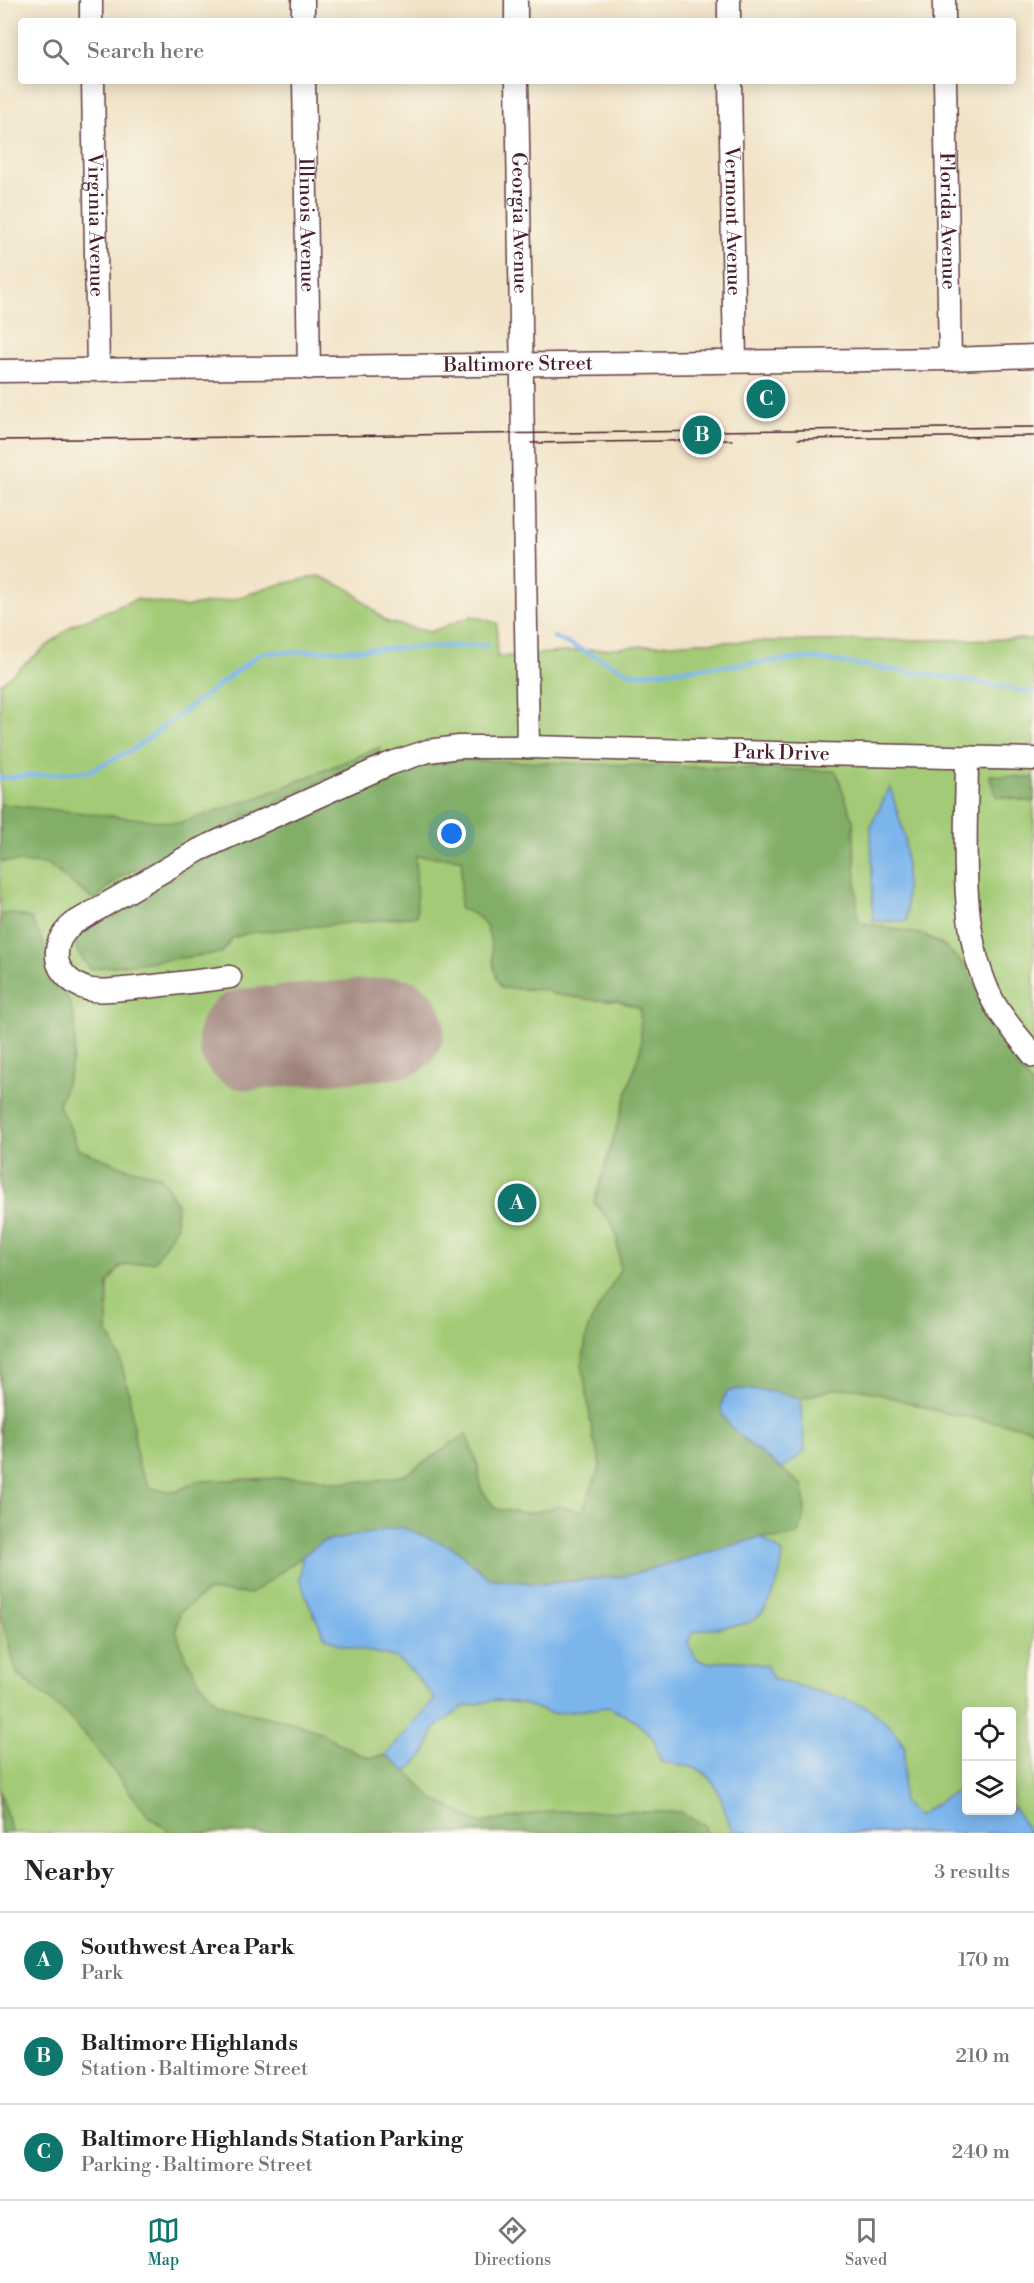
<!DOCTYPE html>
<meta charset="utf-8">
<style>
:root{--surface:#fff;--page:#f2f2f2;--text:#222;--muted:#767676;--line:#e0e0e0;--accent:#0f766e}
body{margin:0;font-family:"Libre Bodoni",serif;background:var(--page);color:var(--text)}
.controls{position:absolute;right:18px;bottom:18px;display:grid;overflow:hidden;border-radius:6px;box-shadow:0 3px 15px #0003}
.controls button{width:54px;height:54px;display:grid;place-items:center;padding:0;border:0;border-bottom:2px solid var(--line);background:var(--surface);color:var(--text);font:30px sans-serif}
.you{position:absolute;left:452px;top:834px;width:21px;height:21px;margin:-15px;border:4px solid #fff;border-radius:50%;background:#1a73e8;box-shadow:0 0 0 9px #1a73e833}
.badge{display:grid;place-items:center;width:39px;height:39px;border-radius:50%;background:var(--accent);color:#fff;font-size:20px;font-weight:700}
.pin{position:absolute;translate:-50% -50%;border:3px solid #fff;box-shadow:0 2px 6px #0006}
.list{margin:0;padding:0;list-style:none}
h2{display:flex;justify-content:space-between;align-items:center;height:78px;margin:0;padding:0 24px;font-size:26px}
h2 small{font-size:20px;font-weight:400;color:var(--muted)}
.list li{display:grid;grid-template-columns:39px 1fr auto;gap:18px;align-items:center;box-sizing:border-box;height:96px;padding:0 24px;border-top:2px solid var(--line)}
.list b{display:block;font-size:22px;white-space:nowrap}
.list p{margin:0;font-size:20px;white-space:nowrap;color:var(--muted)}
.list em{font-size:20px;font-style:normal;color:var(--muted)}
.icon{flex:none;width:33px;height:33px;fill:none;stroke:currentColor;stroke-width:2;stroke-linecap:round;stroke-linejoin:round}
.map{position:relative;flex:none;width:1034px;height:1833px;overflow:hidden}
.search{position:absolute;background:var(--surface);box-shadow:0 3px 15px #0003;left:18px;right:18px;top:18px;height:66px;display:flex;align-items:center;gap:15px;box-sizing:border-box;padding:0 21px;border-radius:6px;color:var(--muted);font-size:22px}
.sheet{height:366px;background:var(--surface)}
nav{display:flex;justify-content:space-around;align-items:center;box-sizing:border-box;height:84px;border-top:2px solid var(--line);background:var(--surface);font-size:16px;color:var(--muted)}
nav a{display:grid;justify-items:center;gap:3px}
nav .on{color:var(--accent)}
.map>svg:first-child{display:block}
.green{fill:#a3ca76;stroke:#767450;stroke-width:1.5;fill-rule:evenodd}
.forest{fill:#82ae67;stroke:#666649;stroke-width:1.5}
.water{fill:#7bb5ec;stroke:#626a8c;stroke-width:1.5}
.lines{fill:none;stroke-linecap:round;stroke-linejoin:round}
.stream{stroke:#7bb5ec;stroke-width:4.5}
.runway{stroke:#9e8179;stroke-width:102}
.minor-casing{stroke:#633c42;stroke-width:25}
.minor{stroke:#fff;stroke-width:22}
.tram{stroke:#4a1f2b;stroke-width:1.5}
.labels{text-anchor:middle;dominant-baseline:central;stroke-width:4.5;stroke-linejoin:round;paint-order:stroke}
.street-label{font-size:20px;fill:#4a1f2b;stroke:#fbf7ec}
</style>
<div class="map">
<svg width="1034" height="1833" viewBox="0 0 1034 1833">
<rect width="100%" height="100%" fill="#fbf7ec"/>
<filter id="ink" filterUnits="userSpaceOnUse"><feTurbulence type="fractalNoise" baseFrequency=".0167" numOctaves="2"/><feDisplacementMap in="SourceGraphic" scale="12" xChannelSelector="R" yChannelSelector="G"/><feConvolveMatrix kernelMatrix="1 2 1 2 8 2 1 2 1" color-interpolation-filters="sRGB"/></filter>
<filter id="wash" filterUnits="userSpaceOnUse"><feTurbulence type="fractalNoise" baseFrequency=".008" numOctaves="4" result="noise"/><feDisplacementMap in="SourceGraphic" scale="24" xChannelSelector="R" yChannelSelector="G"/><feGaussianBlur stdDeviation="1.35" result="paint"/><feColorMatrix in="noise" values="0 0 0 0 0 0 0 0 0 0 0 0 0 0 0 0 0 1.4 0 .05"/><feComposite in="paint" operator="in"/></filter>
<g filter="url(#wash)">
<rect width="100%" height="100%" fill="#f1e3c7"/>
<path class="green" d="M318,576L349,589L387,622L430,632L472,616L497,623V657L698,642L1034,639V1833H0V684L73,625L136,599L184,607L235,599L265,588ZM966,1712H1012V1810H966Z"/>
<g class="forest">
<path d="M380,747L377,755L123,875L94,900L47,864L0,861V804L178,823L262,796Z"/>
<path d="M457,760L836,771L853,821L858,922L925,935L946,947L964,965L1019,1068L1034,1088V1429L945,1413L858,1388L833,1389L800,1399L775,1392L740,1436L803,1486L805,1511L799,1534L777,1539L761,1537L626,1576L540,1584L489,1578L452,1547L355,1536L322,1542L251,1594L208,1591L180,1612L176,1630L184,1654L201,1684L217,1702L249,1713L291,1722L320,1732L354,1752L370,1758L386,1755L407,1772L432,1798L479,1823L552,1811L680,1812L705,1826L707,1833H172L149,1817L89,1739L63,1711L17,1674L0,1612V1567L4,1542L0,1493V1224L3,1221L0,1215V915L9,913L31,918C41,936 47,955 55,973C59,985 67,995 71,1007C82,1040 70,1075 58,1106L67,1120L78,1149L124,1167L161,1176L177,1203L176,1227L155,1261L121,1266L108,1283L107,1331L119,1355L129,1393L138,1465L150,1488L176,1492L197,1481L311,1477L334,1482L373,1481L405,1475L466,1434L478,1466L481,1489L496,1509L530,1513L559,1506L582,1512L601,1464L593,1437L582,1364L588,1327L620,1270L616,1233L610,1221L594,1202L641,1047L640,1008L618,1001L592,1000L553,994L545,990L502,988C487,969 498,932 478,917C473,913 466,911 460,909L462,859L416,856L417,916L249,933L232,938L222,953L90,969L77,951L75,937L87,924L227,847L383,774Z"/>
<path d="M989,775L1034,778V802L996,796Z"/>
<path d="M0,1790L12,1833H0Z"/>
</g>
<g class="water">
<path d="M890,787L905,837L907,921H873L871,825Z"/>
<path d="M738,1389L775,1392L800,1399L805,1451L782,1469C765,1456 732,1434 723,1415C719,1407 723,1399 727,1392Z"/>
<path d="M401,1527L452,1547L489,1578L540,1584L626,1576L761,1537L783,1553C781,1576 771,1617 744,1624C727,1628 710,1627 693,1632L688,1642C698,1673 713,1660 738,1661C747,1661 757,1664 766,1665L773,1679L842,1698L869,1708L890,1726L905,1747L902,1802L917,1816C933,1807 948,1793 966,1788V1810H1012V1805L1030,1833H756L732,1831C726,1815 718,1780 703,1772C691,1765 675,1764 661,1762L653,1737L632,1719L608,1707L553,1714L520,1703L495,1700L463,1707L434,1729L426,1752L407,1772L386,1755L435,1699L412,1671L394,1657L341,1645L325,1637L310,1606L300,1580L302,1556L322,1542Z"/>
</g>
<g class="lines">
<g class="stream">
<path d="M554,637L633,674L810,658L965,680L1034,693"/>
<path d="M0,778L90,771L134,749L261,653L489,645"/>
</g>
<path class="runway" d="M249,1039L393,1028"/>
</g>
</g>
<g filter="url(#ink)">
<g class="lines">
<defs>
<g id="minor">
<path d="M91,0V21"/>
<path d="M303,0V21"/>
<path d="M516,0V21"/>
<path d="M729,0V21"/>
<path d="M944,0V21"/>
<path id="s1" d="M93,81L98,370"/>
<path id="s2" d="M304,81L309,368"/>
<path id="s3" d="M517,81L528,747"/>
<path id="s4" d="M730,81L735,361"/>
<path id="s5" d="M945,81L950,359"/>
<path id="s6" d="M0,371L950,359L1034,356"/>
<path d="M967,757C967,835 956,930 993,1001C1003,1020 1020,1038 1034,1056"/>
<path id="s7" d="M230,977C198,981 166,985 134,988C120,989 106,992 92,990C78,988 62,976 58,963C54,945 61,934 74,923L199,850L389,764L428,751L459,747H528L1034,759"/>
</g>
</defs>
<use href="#minor" class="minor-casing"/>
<use href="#minor" class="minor"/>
<g class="tram">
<path d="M798,439L1034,436"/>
<path d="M0,440L1034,427"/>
<path d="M531,443L732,440"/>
</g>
</g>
</g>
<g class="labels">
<g class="street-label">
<text stroke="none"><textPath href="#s5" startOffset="140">Florida Avenue</textPath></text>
<text stroke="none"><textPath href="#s4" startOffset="140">Vermont Avenue</textPath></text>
<text stroke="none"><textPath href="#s3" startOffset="142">Georgia Avenue</textPath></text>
<text stroke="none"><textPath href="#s1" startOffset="144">Virginia Avenue</textPath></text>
<text stroke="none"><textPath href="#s2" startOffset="144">Illinois Avenue</textPath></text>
<text stroke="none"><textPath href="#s6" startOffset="518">Baltimore Street</textPath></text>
<text stroke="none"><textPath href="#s7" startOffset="978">Park Drive</textPath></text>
</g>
</g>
</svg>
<div class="controls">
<button><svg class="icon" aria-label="locate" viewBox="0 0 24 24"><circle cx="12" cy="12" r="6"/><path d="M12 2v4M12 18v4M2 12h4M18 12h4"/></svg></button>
<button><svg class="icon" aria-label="layers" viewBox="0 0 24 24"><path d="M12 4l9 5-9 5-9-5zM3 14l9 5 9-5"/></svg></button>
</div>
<div class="you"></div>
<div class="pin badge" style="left:517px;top:1203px">A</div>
<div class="pin badge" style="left:702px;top:435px">B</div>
<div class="pin badge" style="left:766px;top:399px">C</div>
<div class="search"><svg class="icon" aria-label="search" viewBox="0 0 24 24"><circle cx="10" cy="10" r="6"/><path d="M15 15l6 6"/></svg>Search here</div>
</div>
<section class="sheet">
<h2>Nearby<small>3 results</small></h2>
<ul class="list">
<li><span class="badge">A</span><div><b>Southwest Area Park</b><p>Park</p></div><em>170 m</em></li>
<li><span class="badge">B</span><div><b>Baltimore Highlands</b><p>Station · Baltimore Street</p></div><em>210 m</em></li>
<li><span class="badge">C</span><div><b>Baltimore Highlands Station Parking</b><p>Parking · Baltimore Street</p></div><em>240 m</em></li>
</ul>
</section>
<nav>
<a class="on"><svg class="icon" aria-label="map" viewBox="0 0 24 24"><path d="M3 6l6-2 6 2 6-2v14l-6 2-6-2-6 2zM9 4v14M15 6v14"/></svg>Map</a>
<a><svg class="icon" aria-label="directions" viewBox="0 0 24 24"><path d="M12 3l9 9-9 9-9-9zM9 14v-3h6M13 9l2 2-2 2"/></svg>Directions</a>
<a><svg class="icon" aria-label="saved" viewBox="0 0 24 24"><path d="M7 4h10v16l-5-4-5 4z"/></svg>Saved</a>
</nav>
